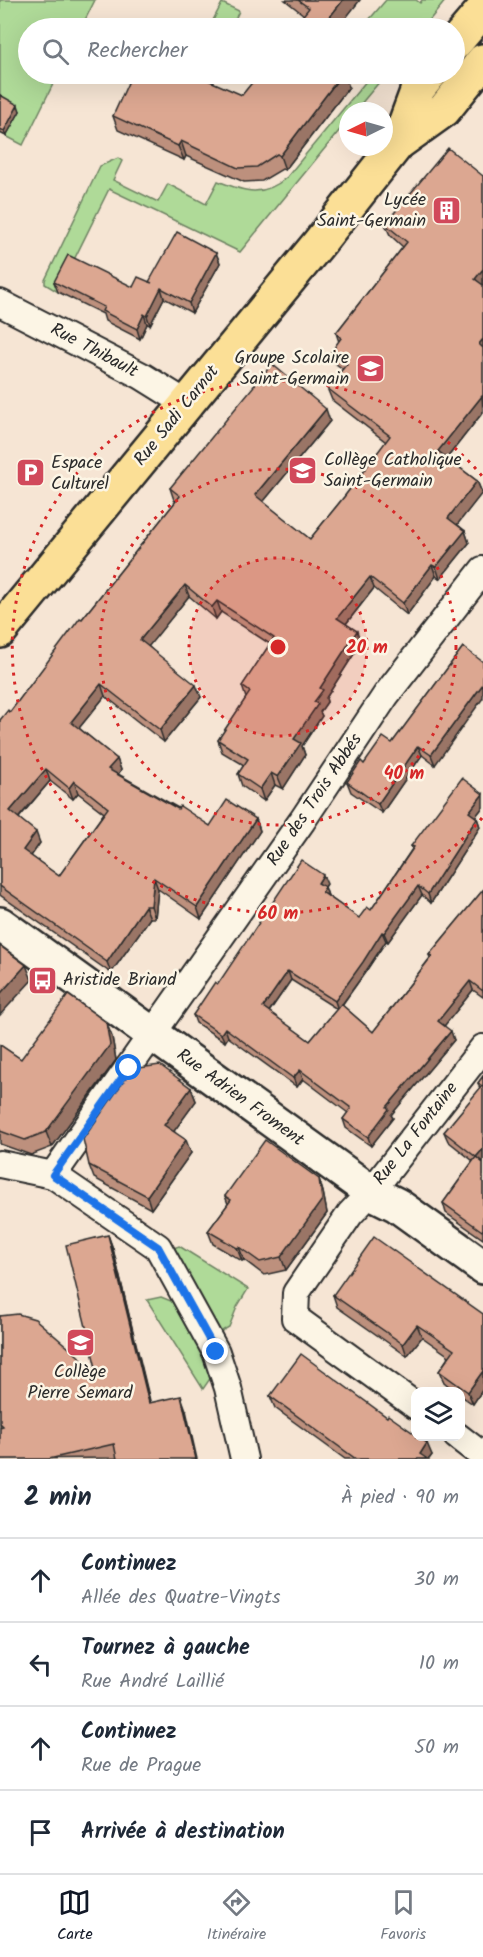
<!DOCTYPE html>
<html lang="fr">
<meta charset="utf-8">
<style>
:root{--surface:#fff;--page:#f6f6f7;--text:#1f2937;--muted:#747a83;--line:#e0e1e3;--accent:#111827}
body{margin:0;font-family:Kalam,sans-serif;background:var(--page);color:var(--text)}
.controls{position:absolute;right:18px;bottom:18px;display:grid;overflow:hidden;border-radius:12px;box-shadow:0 6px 24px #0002}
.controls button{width:54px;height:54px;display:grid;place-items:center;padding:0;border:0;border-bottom:2px solid var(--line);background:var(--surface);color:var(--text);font:30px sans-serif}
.compass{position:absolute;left:339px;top:102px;width:54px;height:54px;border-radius:50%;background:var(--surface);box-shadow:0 6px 24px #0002;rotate:265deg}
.stop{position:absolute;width:18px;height:18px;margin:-14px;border:4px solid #1a73e8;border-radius:50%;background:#fff}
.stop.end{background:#1a73e8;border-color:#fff;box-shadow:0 2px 6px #0008}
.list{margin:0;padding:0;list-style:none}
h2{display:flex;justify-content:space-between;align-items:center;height:78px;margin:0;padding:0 24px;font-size:26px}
h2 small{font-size:20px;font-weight:400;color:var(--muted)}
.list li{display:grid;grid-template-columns:39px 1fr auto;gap:18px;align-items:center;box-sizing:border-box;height:84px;padding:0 24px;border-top:2px solid var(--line)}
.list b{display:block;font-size:22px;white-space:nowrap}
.list p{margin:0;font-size:20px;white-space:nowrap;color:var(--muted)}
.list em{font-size:20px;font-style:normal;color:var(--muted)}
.icon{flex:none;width:33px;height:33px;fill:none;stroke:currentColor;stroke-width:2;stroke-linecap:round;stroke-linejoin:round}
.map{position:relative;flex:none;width:483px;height:1459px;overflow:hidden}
.search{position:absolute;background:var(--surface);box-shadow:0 6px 24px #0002;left:18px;right:18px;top:18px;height:66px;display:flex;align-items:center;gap:15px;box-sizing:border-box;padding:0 21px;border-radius:33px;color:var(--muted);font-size:22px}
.sheet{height:414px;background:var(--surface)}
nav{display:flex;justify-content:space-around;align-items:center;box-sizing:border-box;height:84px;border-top:2px solid var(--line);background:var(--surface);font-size:16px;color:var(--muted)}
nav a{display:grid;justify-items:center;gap:3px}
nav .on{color:var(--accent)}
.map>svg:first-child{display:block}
.green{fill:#afda98;stroke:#6d8262;stroke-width:1.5}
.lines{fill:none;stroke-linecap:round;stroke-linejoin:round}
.street-casing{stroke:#2b2b2b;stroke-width:30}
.secondary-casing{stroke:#2b2b2b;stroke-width:38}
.primary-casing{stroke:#2b2b2b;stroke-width:38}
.street{stroke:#fcf5e5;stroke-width:26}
.secondary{stroke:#fcf5e5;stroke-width:33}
.primary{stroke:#fbdf96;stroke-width:33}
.wall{fill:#bd907d;stroke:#2b2b2b;stroke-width:1.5;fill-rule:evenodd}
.shaded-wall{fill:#9a7566;stroke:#2b2b2b;stroke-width:1.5}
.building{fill:#dca791;stroke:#2b2b2b;stroke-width:1.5;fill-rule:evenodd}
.route{stroke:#1a73e8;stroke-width:8}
.ring{fill:none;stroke:#d62828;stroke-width:3;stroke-dasharray:3 6}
.labels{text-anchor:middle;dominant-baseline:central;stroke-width:5;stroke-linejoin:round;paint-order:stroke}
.poi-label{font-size:18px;fill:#2b2b2b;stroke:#fcf5e5;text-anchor:start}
.street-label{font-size:18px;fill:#2b2b2b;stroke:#fcf5e5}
.centre{fill:#d62828;stroke:#fcf5e5;stroke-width:3}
.ring-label{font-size:18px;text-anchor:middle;font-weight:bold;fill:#d62828;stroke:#fcf5e5;stroke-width:5;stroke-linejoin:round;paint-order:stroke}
</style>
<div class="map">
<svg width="483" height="1459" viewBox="0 0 483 1459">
<rect width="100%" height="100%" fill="#f6e5d4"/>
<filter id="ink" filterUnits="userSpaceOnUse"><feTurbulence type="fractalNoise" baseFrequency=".0167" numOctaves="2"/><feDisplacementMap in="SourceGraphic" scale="12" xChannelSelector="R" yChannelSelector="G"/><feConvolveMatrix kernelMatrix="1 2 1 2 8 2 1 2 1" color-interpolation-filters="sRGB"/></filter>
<g filter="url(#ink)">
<g class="green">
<path d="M0,0H95L81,28H28V74H58L23,145L0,133Z"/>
<path d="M386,0H416L420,3L422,0H446L423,28H362Z"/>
<path d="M222,3L239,11L231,28H209Z"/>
<path d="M372,74H386L355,111H348V120L240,252L109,189L58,292L45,284V280L100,166L118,158L122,161L113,180L158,202L168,184L206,204L218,181C245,192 263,198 287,177Z"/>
<path d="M179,1246L248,1289L237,1307L229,1327L215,1335L171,1249Z"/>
<path d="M161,1297L176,1303L214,1373L203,1389L147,1300Z"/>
</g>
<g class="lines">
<defs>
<g id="street">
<path d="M0,303L142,376L187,404"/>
<path d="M0,1164L53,1175L158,1247L216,1352L228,1388L244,1459"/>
<path d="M53,1175L302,821L386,695L483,570"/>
<path d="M416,1406L295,1318L296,1293L350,1214L371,1192L483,1048"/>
<path d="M457,1436L483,1456"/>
</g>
<path id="secondary" d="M0,924L371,1192L397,1205L483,1267"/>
<g id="primary">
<path d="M454,44L483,10"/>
<path d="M398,143L418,89L430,74"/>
<path d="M0,631L319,243L398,143L444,110L483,61"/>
</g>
</defs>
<use href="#street" class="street-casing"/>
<use href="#secondary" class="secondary-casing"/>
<use href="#primary" class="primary-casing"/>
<use href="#street" class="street"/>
<use href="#secondary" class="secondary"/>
<use href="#primary" class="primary"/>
</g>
<g class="wall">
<path d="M285,0H360L304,15Z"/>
<path d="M349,87L285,170L282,169L262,181L244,182L186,156L184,160L118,130L113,116L242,95Z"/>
<path d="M0,95L20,111L6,136L0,133Z"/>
<path d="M483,176V412L447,458L477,481L482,493L457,524L465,531L469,543L440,579L436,576L407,615L374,588L346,624L361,643L326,698L327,702L320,712L322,716L302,746L305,755L283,789L275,785L264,801L242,786L238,774L244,765L222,752L218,740L246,698L242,686L270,644L221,612L216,619L189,596L148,646L201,697L164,742L105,696L79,728L117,759L121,770L118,774L210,826L256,819L260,831L201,919L158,889L155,918H150L111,973L0,895V720L10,712L82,619L176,501L174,500L170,488L330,421L263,502L310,539L344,497L386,442L332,400L327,388L343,369L336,364L331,352L339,342L336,333L403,247L390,235L385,224ZM50,781L73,799L78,793L104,813L59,876L31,856L40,843L19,818Z"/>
<path d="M216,253L220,263L192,313L164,298L150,325L147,324L140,339L105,321L103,314L58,292L54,282L133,287L149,282Z"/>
<path d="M463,647L435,765L422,755L382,813L351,792L347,782L364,764L392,743Z"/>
<path d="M483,807L475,817L477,818L480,827L431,903L422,895L388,942L386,941L366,971L342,1005L373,1032L430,958L429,955L483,890V997L473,990L444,1026L454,1040L391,1115L393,1118L371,1146L346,1128L343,1119L348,1113L303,1079L297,1087L228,1037L225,1042L196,1023L193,1015L218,984L327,884L325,887L328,896L359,918L371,910L412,849L411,846ZM291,980L337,1009L310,1041L269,1012Z"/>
<path d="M106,1022L112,1037L116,1060L52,1147L31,1155L0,1144V1045L21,1059Z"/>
<path d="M483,1076V1239L446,1213L443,1203L473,1161L448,1141L444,1132L480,1089L478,1083Z"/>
<path d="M191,1088L196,1101L174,1131L191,1153L151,1209L94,1178L89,1165Z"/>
<path d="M319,1179L323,1192L327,1213L286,1270L264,1275L244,1260L242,1261L213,1244L208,1231L228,1204L225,1196Z"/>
<path d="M108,1235L113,1249L150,1403L186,1410L117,1458L0,1459V1316L97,1372Z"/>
<path d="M333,1295L483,1314V1389L473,1404L460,1395V1392H456L444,1382L439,1371L449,1356L422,1337L407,1356L337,1307Z"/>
<path d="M270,1396L432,1455L429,1459H345L275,1408Z"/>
</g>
<g class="shaded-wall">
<path d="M343,0H360L338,28H321Z"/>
<path d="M342,74H344L349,87L285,170L280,156Z"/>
<path d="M18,105L20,111L6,136L4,131Z"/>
<path d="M181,141L186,156L184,160L178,146Z"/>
<path d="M216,253L220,263L192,313L189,303Z"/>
<path d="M483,269V286L475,279Z"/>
<path d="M161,288L164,298L150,325L147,316Z"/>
<path d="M144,314L147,324L140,339L137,329Z"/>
<path d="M483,339V356L479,344Z"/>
<path d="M482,396L483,412L443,463L438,451Z"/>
<path d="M326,409L330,421L259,507L255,495Z"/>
<path d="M477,481L482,493L453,530L448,518Z"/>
<path d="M465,531L469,543L440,579L436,567Z"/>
<path d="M432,565L436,576L407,615L403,603Z"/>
<path d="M370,577L374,588L341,630L337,618Z"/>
<path d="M185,585L189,596L144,652L140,640Z"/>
<path d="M217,601L221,612L216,619L212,607Z"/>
<path d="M357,631L361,643L326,698L327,702L320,712L322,716L302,746L305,755L283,789L278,777L294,739L314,702L320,688Z"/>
<path d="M101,684L105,696L75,733L71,722Z"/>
<path d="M483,684V698L435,765L431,755Z"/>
<path d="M196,685L201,697L164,742L160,730Z"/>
<path d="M418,746L422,755L382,813L378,804Z"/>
<path d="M117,759L121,770L113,781L108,769Z"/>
<path d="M46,769L50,781L14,823L10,811Z"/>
<path d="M271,773L275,785L264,801L260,789Z"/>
<path d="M74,781L78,793L73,799L69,788Z"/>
<path d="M483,794V807L472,821L469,812Z"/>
<path d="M477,818L480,827L431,903L428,894Z"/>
<path d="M256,819L260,831L201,919L197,907Z"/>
<path d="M36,832L40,843L27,862L23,850Z"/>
<path d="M323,875L327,884L321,892L318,883Z"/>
<path d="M154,878L158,889L155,918L151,906Z"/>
<path d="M418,886L422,895L388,942L384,933Z"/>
<path d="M325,887L328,896L322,892Z"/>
<path d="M145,906L150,918L111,973L107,962Z"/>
<path d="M382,932L386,941L366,971L338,1010L335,1001Z"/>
<path d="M26,965L32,980L0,1015V994Z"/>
<path d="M288,971L291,980L266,1016L263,1007Z"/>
<path d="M470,981L473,990L441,1030L438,1021Z"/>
<path d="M106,1022L112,1037L116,1060L52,1147L46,1132Z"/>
<path d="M225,1028L228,1037L225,1042L221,1034Z"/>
<path d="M451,1031L454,1040L391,1115L393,1118L371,1146L368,1137L387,1107Z"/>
<path d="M300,1070L303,1079L297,1087L293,1078Z"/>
<path d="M191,1088L196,1101L169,1138L164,1125Z"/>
<path d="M186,1140L191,1153L151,1209L147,1196Z"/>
<path d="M483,1149V1162L476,1157Z"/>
<path d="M319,1179L323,1192L327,1213L286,1270L281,1257Z"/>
<path d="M108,1235L113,1249L154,1417L149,1403Z"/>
<path d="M239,1247L244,1260L242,1261L237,1248Z"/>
<path d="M417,1325L422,1337L407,1356L403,1344Z"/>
<path d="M483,1371V1389L473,1404L468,1392Z"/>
<path d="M181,1396L186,1410L197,1459H196Z"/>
<path d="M427,1443L432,1455L429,1459H422L420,1454Z"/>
</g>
<g class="building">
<path d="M298,0H343L321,28H293L309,8Z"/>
<path d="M132,74H194L242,95L259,74H342L280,156L277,154L257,167L238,168L181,141L178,146L113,116Z"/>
<path d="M0,95L18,105L4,131L0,129Z"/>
<path d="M448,148L483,176V269L475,279L483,285V339L479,344L483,348V396H482L438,451L477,481L448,518L465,531L436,567L432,565L403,603L370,577L337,618L357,631L320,688L323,690L314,702L318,704L294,739L301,743L278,777L271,773L260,789L238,774L248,759L218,740L250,692L242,686L274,638L217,601L212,607L185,585L140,640L196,685L160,730L101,684L71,722L117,759L108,769L178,809L180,806L210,826L227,800L256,819L197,907L154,878L151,906H145L107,962L0,886V720L8,710L10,712L80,618L82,619L180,496L170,488L272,364L326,409L255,495L310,539L344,497L390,436L327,388L347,364L331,352L341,338L336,333L407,242L385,224ZM46,769L69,788L74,781L108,808L59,876L23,850L36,832L10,811Z"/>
<path d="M177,232L216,253L189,303L161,288L147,316L144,314L137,329L102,311L104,307L54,282L68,255L133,287L138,277L152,283L149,282Z"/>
<path d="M463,647L483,662V684L431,755L418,746L378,804L347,782L361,761L364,764L383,737L392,743Z"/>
<path d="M462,778L483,794L469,812L477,818L428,894L418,886L384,933L382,932L363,962L335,1001L288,971L263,1007L310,1041L341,1004L373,1032L432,956L429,955L483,890V991L470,981L438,1021L451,1031L387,1107L389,1109L368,1137L343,1119L351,1108L300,1070L293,1078L225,1028L221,1034L193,1015L215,982L218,984L301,860L323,875L318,883L325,887L322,892L359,918L367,907L371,910L414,847L411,846Z"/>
<path d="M0,946L26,965L0,994Z"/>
<path d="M68,995L106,1022L110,1045L46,1132L25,1140L0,1131V1045L21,1059Z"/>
<path d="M160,1065L191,1088L164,1125L186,1140L147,1196L89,1165L83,1139L132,1069Z"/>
<path d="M483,1076V1149L476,1157L444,1132L482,1086L478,1083Z"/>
<path d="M265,1140L319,1179L322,1200L281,1257L260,1262L239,1247L237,1248L208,1231L231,1200L225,1196Z"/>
<path d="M476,1157L483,1163V1229L482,1231L443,1203Z"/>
<path d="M108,1235L149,1403L181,1396L196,1459H117L114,1444L49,1459H0V1427L3,1426L0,1423V1316L18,1314L35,1319L97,1372L66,1245Z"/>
<path d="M374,1237L483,1314V1371L468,1392L439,1371L454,1350L417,1325L403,1344L333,1295Z"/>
<path d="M301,1354L387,1417L388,1415L416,1435V1437H418L427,1443L420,1454L426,1458L425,1459H356L270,1396Z"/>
</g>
</g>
<g class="lines" filter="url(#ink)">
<path class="route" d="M129,1068L53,1175L158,1247L216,1352"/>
</g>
<circle cx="278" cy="647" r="89" fill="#d62828" fill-opacity=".12"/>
<g class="ring">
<circle cx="278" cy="647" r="89"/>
<circle cx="278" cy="647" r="178"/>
<path d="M482 818A266 266 0 1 1 482 476"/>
</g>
<defs>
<symbol id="building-square" viewBox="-11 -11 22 22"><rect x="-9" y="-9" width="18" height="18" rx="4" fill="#d1495b" stroke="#fcf5e5"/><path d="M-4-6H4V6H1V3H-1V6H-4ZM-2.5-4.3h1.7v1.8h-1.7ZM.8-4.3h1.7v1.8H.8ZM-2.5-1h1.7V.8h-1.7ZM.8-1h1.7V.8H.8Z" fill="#fff"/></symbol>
<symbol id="school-square" viewBox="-11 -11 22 22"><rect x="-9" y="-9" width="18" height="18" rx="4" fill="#d1495b" stroke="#fcf5e5"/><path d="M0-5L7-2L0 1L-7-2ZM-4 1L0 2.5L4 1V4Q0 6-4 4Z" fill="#fff"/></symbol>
<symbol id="parking-square" viewBox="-11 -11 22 22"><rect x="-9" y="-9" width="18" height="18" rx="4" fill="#d1495b" stroke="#fcf5e5"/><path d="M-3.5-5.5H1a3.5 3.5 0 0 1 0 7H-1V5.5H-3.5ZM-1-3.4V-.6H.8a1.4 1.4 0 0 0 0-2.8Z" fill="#fff"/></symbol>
<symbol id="bus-square" viewBox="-11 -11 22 22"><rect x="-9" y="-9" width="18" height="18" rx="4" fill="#d1495b" stroke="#fcf5e5"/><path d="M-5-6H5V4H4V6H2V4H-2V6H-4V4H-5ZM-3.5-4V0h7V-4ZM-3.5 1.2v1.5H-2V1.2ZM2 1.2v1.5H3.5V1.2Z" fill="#fff"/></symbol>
</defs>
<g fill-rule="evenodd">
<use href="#building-square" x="430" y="194" width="33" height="33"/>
<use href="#school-square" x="354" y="352" width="33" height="33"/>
<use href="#school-square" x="286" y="454" width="33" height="33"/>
<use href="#parking-square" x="14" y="456" width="33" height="33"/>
<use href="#bus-square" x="26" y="964" width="33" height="33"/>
<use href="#school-square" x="64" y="1326" width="33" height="33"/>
</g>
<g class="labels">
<g class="poi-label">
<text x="426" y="200" text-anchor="end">Lycée<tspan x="426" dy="21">Saint-Germain</tspan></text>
<text x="349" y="358" text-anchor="end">Groupe Scolaire<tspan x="349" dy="21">Saint-Germain</tspan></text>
<text x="324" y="460">Collège Catholique<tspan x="324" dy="21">Saint-Germain</tspan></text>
<text x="51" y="463">Espace<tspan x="51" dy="21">Culturel</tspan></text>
<text x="63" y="980">Aristide Briand</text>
<text x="80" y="1372" text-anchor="middle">Collège<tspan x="80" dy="21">Pierre Semard</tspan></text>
</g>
<g class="street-label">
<text transform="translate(94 351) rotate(28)">Rue Thibault</text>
<text transform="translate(177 416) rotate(-51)">Rue Sadi Carnot</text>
<text transform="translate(315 800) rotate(-56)">Rue des Trois Abbés</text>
<text transform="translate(240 1098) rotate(36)">Rue Adrien Froment</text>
<text transform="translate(416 1134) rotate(-52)">Rue La Fontaine</text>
</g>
</g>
<circle cx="278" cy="647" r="9" class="centre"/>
<g class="ring-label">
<text x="367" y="653">20 m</text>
<text x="404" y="779">40 m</text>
<text x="278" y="919">60 m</text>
</g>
</svg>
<div class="controls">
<button><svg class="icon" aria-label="layers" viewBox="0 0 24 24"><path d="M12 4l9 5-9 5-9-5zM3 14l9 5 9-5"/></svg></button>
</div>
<svg class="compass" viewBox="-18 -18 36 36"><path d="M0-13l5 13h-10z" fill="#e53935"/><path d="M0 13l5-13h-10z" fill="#747a83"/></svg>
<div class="stop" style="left:129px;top:1068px"></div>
<div class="stop end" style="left:216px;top:1352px"></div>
<div class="search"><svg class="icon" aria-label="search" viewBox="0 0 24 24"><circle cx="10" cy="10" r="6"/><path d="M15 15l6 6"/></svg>Rechercher</div>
</div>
<section class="sheet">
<h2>2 min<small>À pied · 90 m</small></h2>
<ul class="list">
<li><svg class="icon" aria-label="ahead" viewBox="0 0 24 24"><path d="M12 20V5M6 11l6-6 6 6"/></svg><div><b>Continuez</b><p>Allée des Quatre-Vingts</p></div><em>30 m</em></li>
<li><svg class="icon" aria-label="left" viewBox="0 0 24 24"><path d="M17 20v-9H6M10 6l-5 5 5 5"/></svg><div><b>Tournez à gauche</b><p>Rue André Laillié</p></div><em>10 m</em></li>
<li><svg class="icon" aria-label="ahead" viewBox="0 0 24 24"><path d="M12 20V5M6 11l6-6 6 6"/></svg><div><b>Continuez</b><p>Rue de Prague</p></div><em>50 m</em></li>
<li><svg class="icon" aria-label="arrive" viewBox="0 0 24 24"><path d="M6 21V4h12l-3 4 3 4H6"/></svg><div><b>Arrivée à destination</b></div></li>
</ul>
</section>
<nav>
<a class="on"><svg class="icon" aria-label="map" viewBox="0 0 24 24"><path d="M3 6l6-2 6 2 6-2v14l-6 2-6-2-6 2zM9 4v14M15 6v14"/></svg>Carte</a>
<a><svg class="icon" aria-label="directions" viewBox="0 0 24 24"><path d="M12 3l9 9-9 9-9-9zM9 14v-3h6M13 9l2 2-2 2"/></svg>Itinéraire</a>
<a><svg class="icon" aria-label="saved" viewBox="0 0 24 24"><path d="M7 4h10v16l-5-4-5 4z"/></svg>Favoris</a>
</nav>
